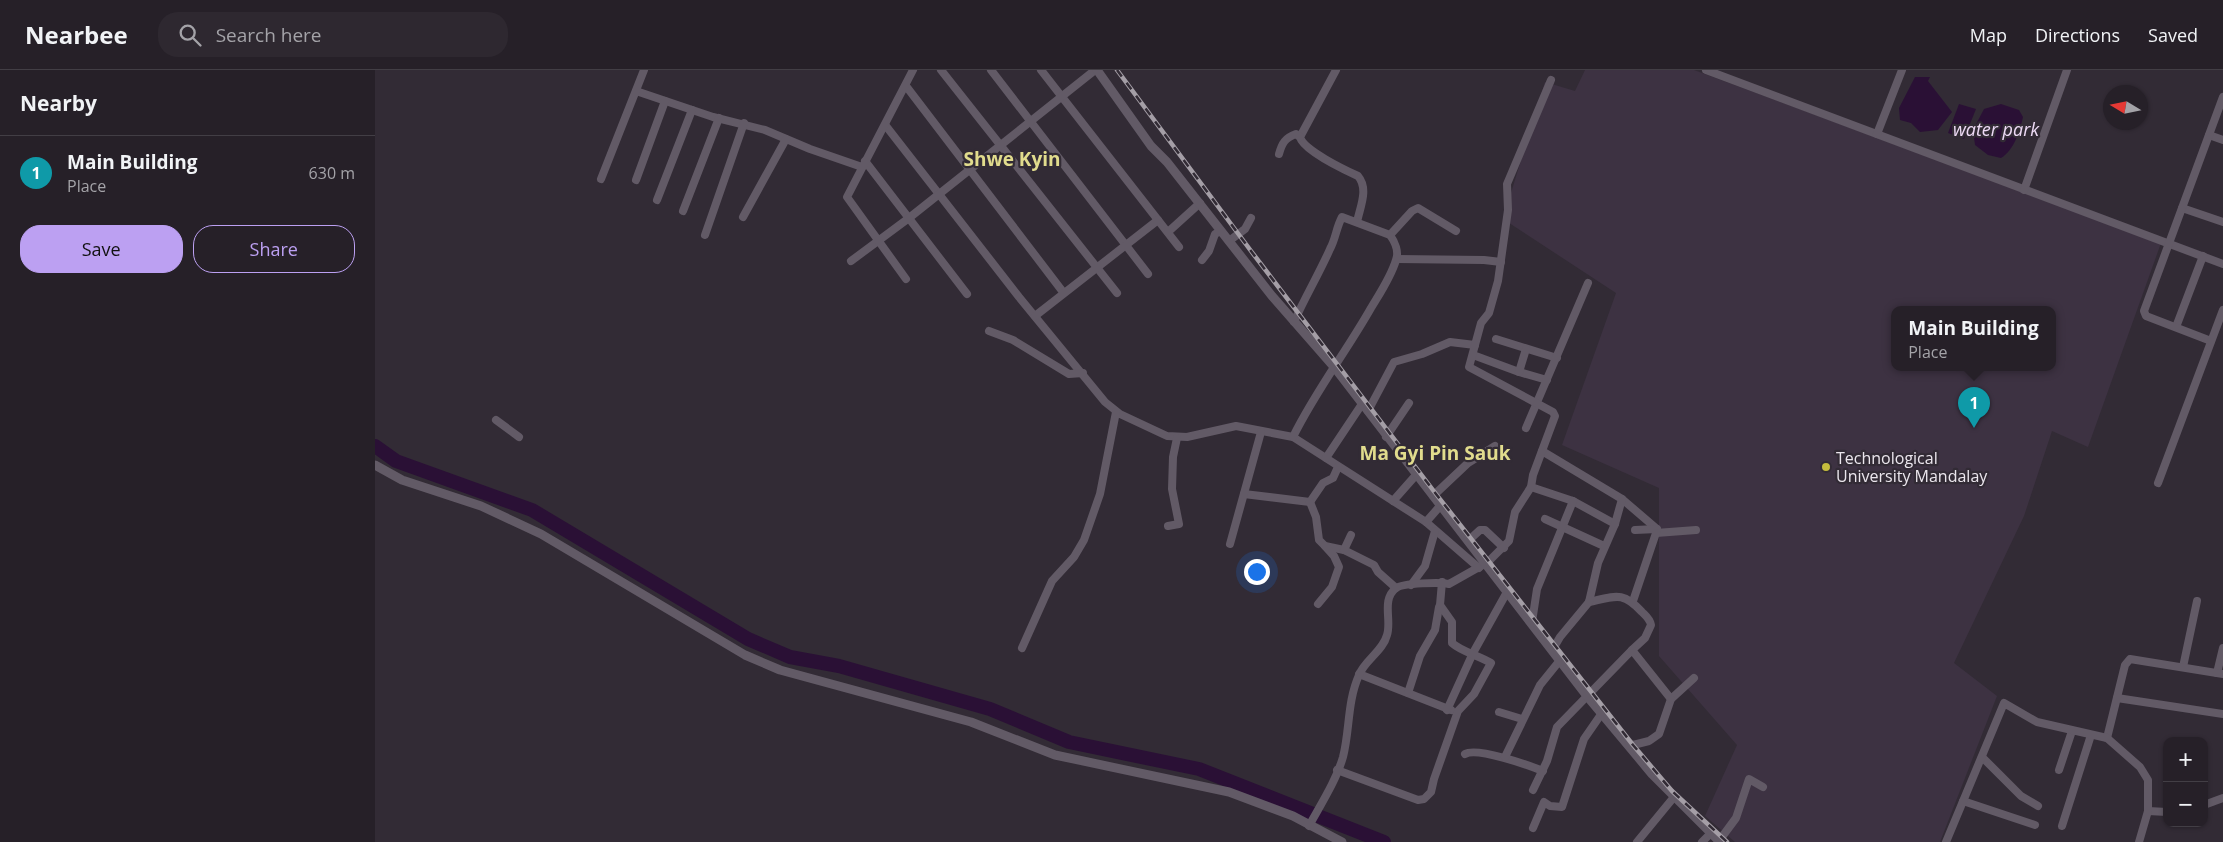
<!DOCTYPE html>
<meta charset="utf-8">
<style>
:root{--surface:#262028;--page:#2e2830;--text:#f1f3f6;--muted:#a4a3a8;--line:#423e45;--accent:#bca0f2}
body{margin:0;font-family:"Open Sans",sans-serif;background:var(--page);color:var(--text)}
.controls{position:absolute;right:15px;bottom:15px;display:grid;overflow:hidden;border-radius:10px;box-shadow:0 1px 4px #0004}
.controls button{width:45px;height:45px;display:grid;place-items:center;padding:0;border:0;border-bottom:1px solid var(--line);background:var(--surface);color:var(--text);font:25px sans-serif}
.compass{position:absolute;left:1728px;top:15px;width:45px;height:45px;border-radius:50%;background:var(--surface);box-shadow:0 1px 4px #0004;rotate:280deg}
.you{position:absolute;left:881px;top:501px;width:18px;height:18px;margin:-12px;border:4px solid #fff;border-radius:50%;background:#1a73e8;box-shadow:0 0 0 8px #1a73e833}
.badge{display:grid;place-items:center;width:32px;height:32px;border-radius:50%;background:var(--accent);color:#fff;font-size:16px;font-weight:700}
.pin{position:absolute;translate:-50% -41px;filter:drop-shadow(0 1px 2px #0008)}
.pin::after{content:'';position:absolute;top:26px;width:18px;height:15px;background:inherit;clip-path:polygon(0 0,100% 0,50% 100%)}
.popup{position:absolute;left:1516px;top:236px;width:165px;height:65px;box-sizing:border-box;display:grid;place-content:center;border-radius:10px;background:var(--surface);filter:drop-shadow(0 1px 4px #0005);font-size:16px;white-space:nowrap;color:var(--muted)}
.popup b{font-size:19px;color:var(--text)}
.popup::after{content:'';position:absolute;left:50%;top:100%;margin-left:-10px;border:10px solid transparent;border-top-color:var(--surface)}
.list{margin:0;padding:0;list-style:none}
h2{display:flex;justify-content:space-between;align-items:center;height:65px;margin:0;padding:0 20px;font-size:21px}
h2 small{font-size:16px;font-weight:400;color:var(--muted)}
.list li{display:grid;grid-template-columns:32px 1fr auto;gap:15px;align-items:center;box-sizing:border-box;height:75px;padding:0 20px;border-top:1px solid var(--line)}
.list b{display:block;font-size:19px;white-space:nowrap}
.list p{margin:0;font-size:16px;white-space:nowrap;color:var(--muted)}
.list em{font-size:16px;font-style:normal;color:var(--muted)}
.actions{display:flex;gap:10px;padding:15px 20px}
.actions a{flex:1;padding:11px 0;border:1px solid var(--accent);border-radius:20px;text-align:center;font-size:18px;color:var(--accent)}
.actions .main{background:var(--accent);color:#111}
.icon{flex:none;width:28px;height:28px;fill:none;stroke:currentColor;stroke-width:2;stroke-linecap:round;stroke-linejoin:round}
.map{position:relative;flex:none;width:1848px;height:772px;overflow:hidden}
header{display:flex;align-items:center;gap:30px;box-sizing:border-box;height:70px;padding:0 25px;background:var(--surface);border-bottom:1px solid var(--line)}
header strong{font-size:24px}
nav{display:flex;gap:28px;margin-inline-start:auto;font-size:18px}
.search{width:350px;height:45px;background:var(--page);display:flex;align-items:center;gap:12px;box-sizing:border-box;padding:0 18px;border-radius:20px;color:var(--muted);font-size:19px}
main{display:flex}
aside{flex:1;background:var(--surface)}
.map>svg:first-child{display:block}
.built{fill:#3d3242;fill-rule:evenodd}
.water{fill:#2a1035}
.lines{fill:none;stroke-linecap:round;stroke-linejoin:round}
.river{stroke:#2a1035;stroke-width:14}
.minor{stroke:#625a66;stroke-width:8}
.tertiary{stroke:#625a66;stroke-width:9}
.rail-casing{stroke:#a49ea6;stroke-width:4.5}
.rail{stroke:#322b35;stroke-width:2.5;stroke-dasharray:8;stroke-linecap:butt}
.poi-dot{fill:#c5bc3d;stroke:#322b35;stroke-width:2}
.labels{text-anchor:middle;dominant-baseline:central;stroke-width:4.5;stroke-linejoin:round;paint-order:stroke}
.poi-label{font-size:16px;fill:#ebe6ed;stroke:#322b35;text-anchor:start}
.water-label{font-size:18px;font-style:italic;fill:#eedbf6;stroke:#322b35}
.quarter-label{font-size:19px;font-weight:bold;fill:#e1dc8d;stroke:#322b35}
</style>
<header>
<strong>Nearbee</strong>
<div class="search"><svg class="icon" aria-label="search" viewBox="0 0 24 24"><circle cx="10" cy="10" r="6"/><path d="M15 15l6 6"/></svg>Search here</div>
<nav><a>Map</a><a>Directions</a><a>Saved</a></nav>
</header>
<main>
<aside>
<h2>Nearby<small></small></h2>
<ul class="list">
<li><span class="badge" style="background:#0f9aa8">1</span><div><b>Main Building</b><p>Place</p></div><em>630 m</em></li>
</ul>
<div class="actions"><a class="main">Save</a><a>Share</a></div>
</aside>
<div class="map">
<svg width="1848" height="772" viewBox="0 0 1848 772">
<rect width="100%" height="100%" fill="#322b35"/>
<path class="built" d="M1210,0H1319L1786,173L1713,377L1677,361L1649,446L1579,593L1622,626L1565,772H1360L1330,746L1362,675L1284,586V418L1187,375L1241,223L1128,149L1170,12L1200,21ZM1520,239H1678V297H1520Z"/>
<g class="water">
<path d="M1540,7H1555L1553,11L1577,42L1563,60L1545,62L1536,53L1525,50L1524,38Z"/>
<path d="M1584,34L1601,39L1589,69L1573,63Z"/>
<path d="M1626,34L1644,40L1648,47C1645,61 1639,80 1626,88L1613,85L1600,75L1598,60L1609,39Z"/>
</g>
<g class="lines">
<path class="river" d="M0,376L21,391L157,440L373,569L415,587L464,596L615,639L694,672L824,699L1009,772"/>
<g class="minor">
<path d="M566,0L742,223"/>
<path d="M616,0L773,204"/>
<path d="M666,0L804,177"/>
<path d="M961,0L925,67C928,80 970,100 983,106C994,119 985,137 982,152"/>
<path d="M1331,0L1848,194"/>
<path d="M531,16L688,222"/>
<path d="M261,21L338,47L390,60L435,79L487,97"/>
<path d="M511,56L644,227L730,332L745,344L792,366L812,367L861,356L918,367L1051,452L1104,498"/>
<path d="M1502,64L1527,0"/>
<path d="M1834,65L1848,70"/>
<path d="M904,84C907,73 910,68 921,64L925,67"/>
<path d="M490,91L592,224"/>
<path d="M226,109L269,0"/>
<path d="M261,110L290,31"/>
<path d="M1649,120L1692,0"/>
<path d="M282,130L317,40"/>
<path d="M1807,138L1848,152"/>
<path d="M308,141L344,48"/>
<path d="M368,147L411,69"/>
<path d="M793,162L825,133"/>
<path d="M330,165L369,53"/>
<path d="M1015,165L1037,141L1043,138L1081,161"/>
<path d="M854,171L870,159L876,148"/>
<path d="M1022,189L1109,190L1126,192"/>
<path d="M827,190L834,181L840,164L846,161"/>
<path d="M476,191L534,148L720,0"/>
<path d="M531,209L472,127L538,0"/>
<path d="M660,246L783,150"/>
<path d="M1801,257L1828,186"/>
<path d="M614,261L638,270L694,304L708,303"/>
<path d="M1121,269L1182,288"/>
<path d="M1836,271L1771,246L1769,241L1848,27"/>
<path d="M1098,285L1144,302L1172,310"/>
<path d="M1144,302L1151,279"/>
<path d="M993,341L1019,292L1047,284L1075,272L1100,275"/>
<path d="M121,350L144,367"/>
<path d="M1151,358L1213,213"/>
<path d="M918,367C940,322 971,282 996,238C1005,223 1016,207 1021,190C1024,182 1020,172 1015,165L967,147C961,158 961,168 955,179C944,204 930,227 919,252"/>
<path d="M1011,367L1034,333"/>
<path d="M1167,381L1247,429L1282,459L1281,463L1321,460"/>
<path d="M951,388L987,334"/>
<path d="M1783,413L1848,240"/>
<path d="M1156,417L1198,431L1240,454"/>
<path d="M869,424L935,432L948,413L958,408L963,397"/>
<path d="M1058,426L1093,393L1120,376"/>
<path d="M1018,431L1041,405"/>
<path d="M935,432L941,447L944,470L950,476L969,480L999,495L1003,502L1021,518"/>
<path d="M1170,449L1229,476"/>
<path d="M1051,452L1065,436"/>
<path d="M793,456L804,454L797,419L798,387L802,368"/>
<path d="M1260,460L1282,459"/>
<path d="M1093,471L1105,460H1110L1129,478"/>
<path d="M855,474L886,362"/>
<path d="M969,480L976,465"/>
<path d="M1036,515L1050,496L1060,461"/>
<path d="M1258,531L1281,463"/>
<path d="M1214,532C1241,526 1248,521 1267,542C1271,546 1275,549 1276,555L1270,568L1257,580"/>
<path d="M943,534L957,517L964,497L959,486L950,476"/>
<path d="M1157,552L1162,519L1198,431"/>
<path d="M647,578L677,511L699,487L709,470L725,424L741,342"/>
<path d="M1178,579L1185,567L1214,532L1223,493L1240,454L1247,429"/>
<path d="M1808,597L1822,531"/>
<path d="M1842,603L1848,578"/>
<path d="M984,604L1076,640"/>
<path d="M1033,623L1045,586L1060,560L1064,537"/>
<path d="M1742,628L1848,644"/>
<path d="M1072,640L1098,583L1132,522"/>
<path d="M1124,642L1147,649"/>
<path d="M1732,668L1750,595L1755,589L1848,604"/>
<path d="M1252,673L1258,675L1274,671L1284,664L1296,629L1319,608"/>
<path d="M1090,684C1102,677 1153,695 1168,701"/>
<path d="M1130,687L1165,615L1186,589"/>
<path d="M1607,687L1646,726L1663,736"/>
<path d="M962,700L1043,730L1049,729L1056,722L1059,709L1083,641L1099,624L1116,593C1103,585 1087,582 1077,573V552L1065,535L1067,512"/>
<path d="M1684,700L1697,661"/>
<path d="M1158,720L1172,691L1182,657L1257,580L1296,629"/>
<path d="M1588,731L1660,755"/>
<path d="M1829,735L1848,728"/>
<path d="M1773,741L1792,742"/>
<path d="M934,756C946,734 961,711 968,687C975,660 972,632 984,605C990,590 1008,581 1012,565C1017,550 1006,530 1021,518C1028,513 1066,512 1074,514L1113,492L1134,471L1140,442L1156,417L1158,405L1180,346L1178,342L1094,297L1106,253L1114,243L1123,211L1133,140L1132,114L1176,10"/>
<path d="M1687,756L1716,665"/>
<path d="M1158,758L1169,732L1175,736L1187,737L1209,669L1227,643"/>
<path d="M1344,771L1361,748L1374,709L1388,717"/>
<path d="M1262,772L1299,727"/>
<path d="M1327,772L1336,763"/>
<path d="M1571,772L1629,633L1662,652L1732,668L1765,697L1773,710V741L1764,772"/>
</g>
<g class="tertiary">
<path d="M722,0L776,76L792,92L897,226L960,298L1212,626L1277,704L1345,772"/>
<path d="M0,395L27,410L106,436L166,464L370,585L405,600L596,652L680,685L854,722L918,746L967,772"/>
</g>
<defs>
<path id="rail" d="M742,0L876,181L1061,424L1258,675L1297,721L1352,772"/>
</defs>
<use href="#rail" class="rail-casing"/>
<use href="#rail" class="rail"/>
</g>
<circle class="poi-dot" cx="1451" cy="397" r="5"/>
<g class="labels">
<g class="poi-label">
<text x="1461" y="388">Technological<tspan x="1461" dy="18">University Mandalay</tspan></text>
</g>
<g class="water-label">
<text x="1621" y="59">water park</text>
</g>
<g class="quarter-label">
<text x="637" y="89">Shwe Kyin</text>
<text x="1060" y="383">Ma Gyi Pin Sauk</text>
</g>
</g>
</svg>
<div class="controls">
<button>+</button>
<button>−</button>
</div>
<svg class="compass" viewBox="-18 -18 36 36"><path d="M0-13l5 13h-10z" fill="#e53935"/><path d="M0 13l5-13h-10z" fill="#a4a3a8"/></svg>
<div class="you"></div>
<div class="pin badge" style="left:1599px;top:358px;background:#0f9aa8">1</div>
<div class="popup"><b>Main Building</b>Place</div>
</div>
</main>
